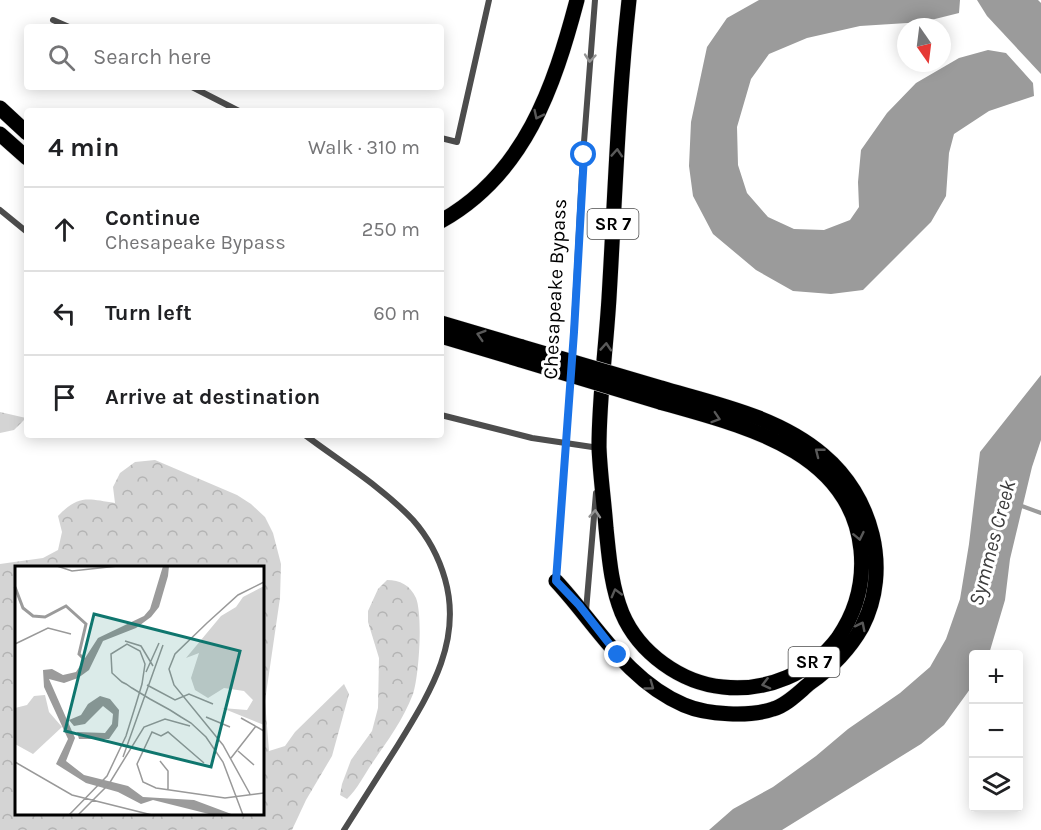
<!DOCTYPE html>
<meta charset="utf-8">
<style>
:root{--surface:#fff;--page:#f6f6f6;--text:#202124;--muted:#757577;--line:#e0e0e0}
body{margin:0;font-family:Karla,sans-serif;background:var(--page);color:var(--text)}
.controls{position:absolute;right:18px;bottom:18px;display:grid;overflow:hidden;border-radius:6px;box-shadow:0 3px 15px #0003}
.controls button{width:54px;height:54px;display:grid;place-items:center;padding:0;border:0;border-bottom:2px solid var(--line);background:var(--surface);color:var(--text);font:30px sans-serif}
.compass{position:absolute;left:897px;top:18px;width:54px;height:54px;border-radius:50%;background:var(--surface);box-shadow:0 3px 15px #0003;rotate:166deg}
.stop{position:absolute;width:18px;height:18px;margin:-14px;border:4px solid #1a73e8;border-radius:50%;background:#fff}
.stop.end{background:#1a73e8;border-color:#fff;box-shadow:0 2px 6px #0008}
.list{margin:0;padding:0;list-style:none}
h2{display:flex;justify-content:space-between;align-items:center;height:78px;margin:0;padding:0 24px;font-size:26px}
h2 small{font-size:20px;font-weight:400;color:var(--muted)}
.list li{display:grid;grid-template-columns:39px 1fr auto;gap:18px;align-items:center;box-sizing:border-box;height:84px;padding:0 24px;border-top:2px solid var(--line)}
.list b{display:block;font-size:22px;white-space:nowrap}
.list p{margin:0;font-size:20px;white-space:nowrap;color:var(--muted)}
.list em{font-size:20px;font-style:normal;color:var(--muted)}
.icon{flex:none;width:33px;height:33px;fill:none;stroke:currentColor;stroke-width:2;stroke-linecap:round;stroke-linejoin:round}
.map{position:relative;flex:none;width:1041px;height:830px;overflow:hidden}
.search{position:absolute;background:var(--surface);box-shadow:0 3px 15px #0003;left:24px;top:24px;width:420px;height:66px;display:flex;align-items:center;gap:15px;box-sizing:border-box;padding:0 21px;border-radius:6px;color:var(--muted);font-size:22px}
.panel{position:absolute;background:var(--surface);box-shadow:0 3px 15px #0003;left:24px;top:108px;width:420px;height:330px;border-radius:6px}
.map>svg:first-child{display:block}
.forest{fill:url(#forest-crowns);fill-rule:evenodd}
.water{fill:#9b9b9b}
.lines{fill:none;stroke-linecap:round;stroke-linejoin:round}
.stream{stroke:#9b9b9b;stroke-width:4}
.primary-casing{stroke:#dbdbdb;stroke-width:16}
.minor{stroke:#4d4d4d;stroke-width:6}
.primary{stroke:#000;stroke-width:15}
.primary-bridge-casing{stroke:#dbdbdb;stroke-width:16;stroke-linecap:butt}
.primary-bridge{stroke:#000;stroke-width:15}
.oneway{stroke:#949494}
.oneway2{stroke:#595959}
.route{stroke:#1a73e8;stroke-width:8}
.labels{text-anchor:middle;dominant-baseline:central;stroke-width:6;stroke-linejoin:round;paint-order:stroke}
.shield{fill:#fff;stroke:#4c4c4c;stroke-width:1.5}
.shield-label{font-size:18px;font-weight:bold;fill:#000}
.street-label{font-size:20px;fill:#000;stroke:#fff}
.water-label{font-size:21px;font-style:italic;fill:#3c3c3c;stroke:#fff}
.inset-river{fill:none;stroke:#9b9b9b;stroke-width:3}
.inset-road{fill:none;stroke:#999;stroke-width:1.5}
.view{fill:#0f766e;fill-opacity:0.15;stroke:#0f766e;stroke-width:3}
.inset-edge{fill:none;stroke:#000;stroke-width:3}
</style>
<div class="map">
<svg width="1041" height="830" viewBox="0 0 1041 830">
<defs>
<pattern id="forest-crowns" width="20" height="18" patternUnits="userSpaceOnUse" patternTransform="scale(1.5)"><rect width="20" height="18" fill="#d4d4d4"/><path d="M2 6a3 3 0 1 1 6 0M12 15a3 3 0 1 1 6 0" fill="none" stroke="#b4b4b4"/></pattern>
</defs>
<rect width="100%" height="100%" fill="#fff"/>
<g class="forest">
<path d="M0,412L26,418L14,430L0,433Z"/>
<path d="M155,460L237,495L251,504L265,517L273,533L281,564L280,598L265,701L269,751L285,746L295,732L344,684L349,694L332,756L306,800L292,830H0V564L43,558L58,550L62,532L58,516C79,494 88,499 115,503L113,487L120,473L135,462ZM16,568H262V814H16Z"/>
<path d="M387,580C400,580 410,585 416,598C423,616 419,676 413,694C403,720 388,740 373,762C364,775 358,788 347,799L340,795L342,784L351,760L372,731L378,708L379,658L368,622V611L378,589Z"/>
</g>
<g class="water">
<path d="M759,0H960L959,13L923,22L860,26L807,38L769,54L751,79L737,127L738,165L747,193L768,217L794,229L824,230L850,220L859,207L858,182L861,150L887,113L916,83L959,58L988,50L1006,53L1033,83L1034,96L989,111L954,134L949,153L946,196L931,222L863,290L831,294L793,291L756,270L713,234L693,196L689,166L691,122L707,47L727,18Z"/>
<path d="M977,0H1038L1041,3V74L987,16Z"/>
<path d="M1041,375V440L1032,467L1010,559L1005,600L989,654H974L973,685L944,725L921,744L782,830H709L733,809L773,787L816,756L848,729L900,693L930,667L946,639L960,599L969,544L980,452Z"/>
</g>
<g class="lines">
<path class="stream" d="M1019,505L1041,513"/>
<defs>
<g id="primary">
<path d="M629,0C618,99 615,199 609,298C606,348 599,398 599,447C600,474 604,501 606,528C609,556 611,586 622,613C639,653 681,683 723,687C766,692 812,673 838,638C856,612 864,581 861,550C851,449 740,425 660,402"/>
<path d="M0,108L27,133"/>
<path d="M0,134L27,158"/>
<path d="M441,221C525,174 554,87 577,0"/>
<path d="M441,323L522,347"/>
<path d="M441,336L521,360"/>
<path d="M556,581C597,625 626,680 684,705C707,715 750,717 773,709C787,705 799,692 810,683C831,668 849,650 862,627C892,569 872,496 823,455C779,417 716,404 661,388"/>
</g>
</defs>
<use href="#primary" class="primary-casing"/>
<g class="minor">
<path d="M53,20L69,27"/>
<path d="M192,87L239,111"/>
<path d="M441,138L457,142L489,0"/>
<path d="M0,210L27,232"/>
<path d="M572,362L583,155L595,0"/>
<path d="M441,415L532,438L599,448"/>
<path d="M305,435C341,462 382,487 413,520C428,537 439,558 445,579C463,642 429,694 398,745C380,773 362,802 344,830"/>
<path d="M556,580L571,375"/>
<path d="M586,611L596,493"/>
</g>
<use href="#primary" class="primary"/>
<defs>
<g id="primary-bridge">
<path d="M522,347L661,388"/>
<path d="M521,360L660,402"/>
</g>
</defs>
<use href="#primary-bridge" class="primary-bridge-casing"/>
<use href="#primary-bridge" class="primary-bridge"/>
</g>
<defs><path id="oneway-chevron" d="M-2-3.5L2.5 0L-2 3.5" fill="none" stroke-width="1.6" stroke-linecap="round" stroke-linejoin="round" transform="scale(1.5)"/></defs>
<g class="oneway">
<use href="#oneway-chevron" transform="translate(590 58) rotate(95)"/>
<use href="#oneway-chevron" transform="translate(595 514) rotate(-86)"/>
</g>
<g class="oneway2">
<use href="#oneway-chevron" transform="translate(538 115) rotate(116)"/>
<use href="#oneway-chevron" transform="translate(617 153) rotate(-86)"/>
<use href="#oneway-chevron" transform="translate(481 335) rotate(-163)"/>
<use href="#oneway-chevron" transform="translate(606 347) rotate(-86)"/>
<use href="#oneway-chevron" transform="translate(716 418) rotate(18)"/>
<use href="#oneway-chevron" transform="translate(819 452) rotate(-142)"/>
<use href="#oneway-chevron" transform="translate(859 536) rotate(78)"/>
<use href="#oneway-chevron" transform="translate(616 593) rotate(-105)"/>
<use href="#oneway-chevron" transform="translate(861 626) rotate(-63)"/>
<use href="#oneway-chevron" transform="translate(766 684) rotate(166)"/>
<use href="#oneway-chevron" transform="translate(650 686) rotate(36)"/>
</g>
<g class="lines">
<path class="route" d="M584,155L574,332L556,581L579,605L618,655"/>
</g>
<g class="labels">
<g class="shield">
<rect x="587.5" y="209" width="51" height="30" rx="4.5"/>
<rect x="788.5" y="647" width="51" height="30" rx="4.5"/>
</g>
<g class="shield-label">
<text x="613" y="224">SR 7</text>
<text x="814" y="662">SR 7</text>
</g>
<g class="street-label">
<text transform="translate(555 289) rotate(-87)">Chesapeake Bypass</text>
</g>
<g class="water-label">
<text transform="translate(992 543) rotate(-75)">Symmes Creek</text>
</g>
</g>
<g transform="translate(15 566)">
<rect width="249" height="249" fill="#fff"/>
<path d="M30,129L34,146L47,161L18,188L0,178V142L12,139L19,130Z" fill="#d4d4d4"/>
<path d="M249,20V159L207,142L232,144L238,134L229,125L209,122L193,132L180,124L176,112L184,87L171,92L206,50L221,41L228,31Z" fill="#d4d4d4"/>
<path d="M148,0H154L153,10L144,41L136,51L121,62L88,75L74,104L63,112L49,117L34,113L60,172L51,195L69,209L113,220L128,231L179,234L219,249H198L138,234L126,238L103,226L71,217L41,198L53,173L29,121L28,104L37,103L48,109L61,106L83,72L129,50L135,43ZM85,130L95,133L104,144L103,160L94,173H64L62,166L90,167L97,158L98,148L88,140L70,158L59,160L54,154L66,149L73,138Z" fill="#9b9b9b"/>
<path class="inset-river" d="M0,21L8,42L18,50L30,51L51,40L71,58L64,88L71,95"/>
<path class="inset-road" d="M42,0L57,5L103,0M110,75L126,80L138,100M0,78L33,62L56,68M131,106L144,77M132,119L160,134L174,128L198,138M191,151L215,161M226,152L249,165M223,185L239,199M108,191L148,79M216,192L241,160M145,195L153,205V223M0,196L57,229L137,249M189,197L153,166L146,170L137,166L122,198L128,216L141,222L210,232L249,227M235,228L208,179L159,119L154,103L160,88L192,57L223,29L249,16M54,249L92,210L111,170L121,138L127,118L130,98L125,85L112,78L96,88L97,107L107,116L111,118L117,122L135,133L155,144L166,151L176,157L191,171L208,196L228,249M63,249L94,218L129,161L150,153L175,160"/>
<path class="view" d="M79,48L225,85L196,201L50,165Z"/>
<rect width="249" height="249" class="inset-edge"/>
</g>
</svg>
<div class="controls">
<button>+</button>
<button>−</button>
<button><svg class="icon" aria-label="layers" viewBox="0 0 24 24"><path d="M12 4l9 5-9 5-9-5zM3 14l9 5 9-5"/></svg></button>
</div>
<svg class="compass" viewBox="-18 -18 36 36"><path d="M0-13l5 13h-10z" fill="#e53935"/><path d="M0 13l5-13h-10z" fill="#757577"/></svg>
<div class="stop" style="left:584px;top:155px"></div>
<div class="stop end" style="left:618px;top:655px"></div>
<div class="search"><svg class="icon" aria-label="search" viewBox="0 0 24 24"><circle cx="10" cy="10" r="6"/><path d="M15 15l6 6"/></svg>Search here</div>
<section class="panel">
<h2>4 min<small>Walk · 310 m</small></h2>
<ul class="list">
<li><svg class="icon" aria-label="ahead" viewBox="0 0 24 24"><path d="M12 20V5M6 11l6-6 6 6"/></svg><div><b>Continue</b><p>Chesapeake Bypass</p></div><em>250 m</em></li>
<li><svg class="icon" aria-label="left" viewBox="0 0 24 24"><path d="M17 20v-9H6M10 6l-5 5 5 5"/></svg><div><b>Turn left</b></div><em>60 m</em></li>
<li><svg class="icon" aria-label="arrive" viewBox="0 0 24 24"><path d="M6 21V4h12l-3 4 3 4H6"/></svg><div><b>Arrive at destination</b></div></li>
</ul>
</section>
</div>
